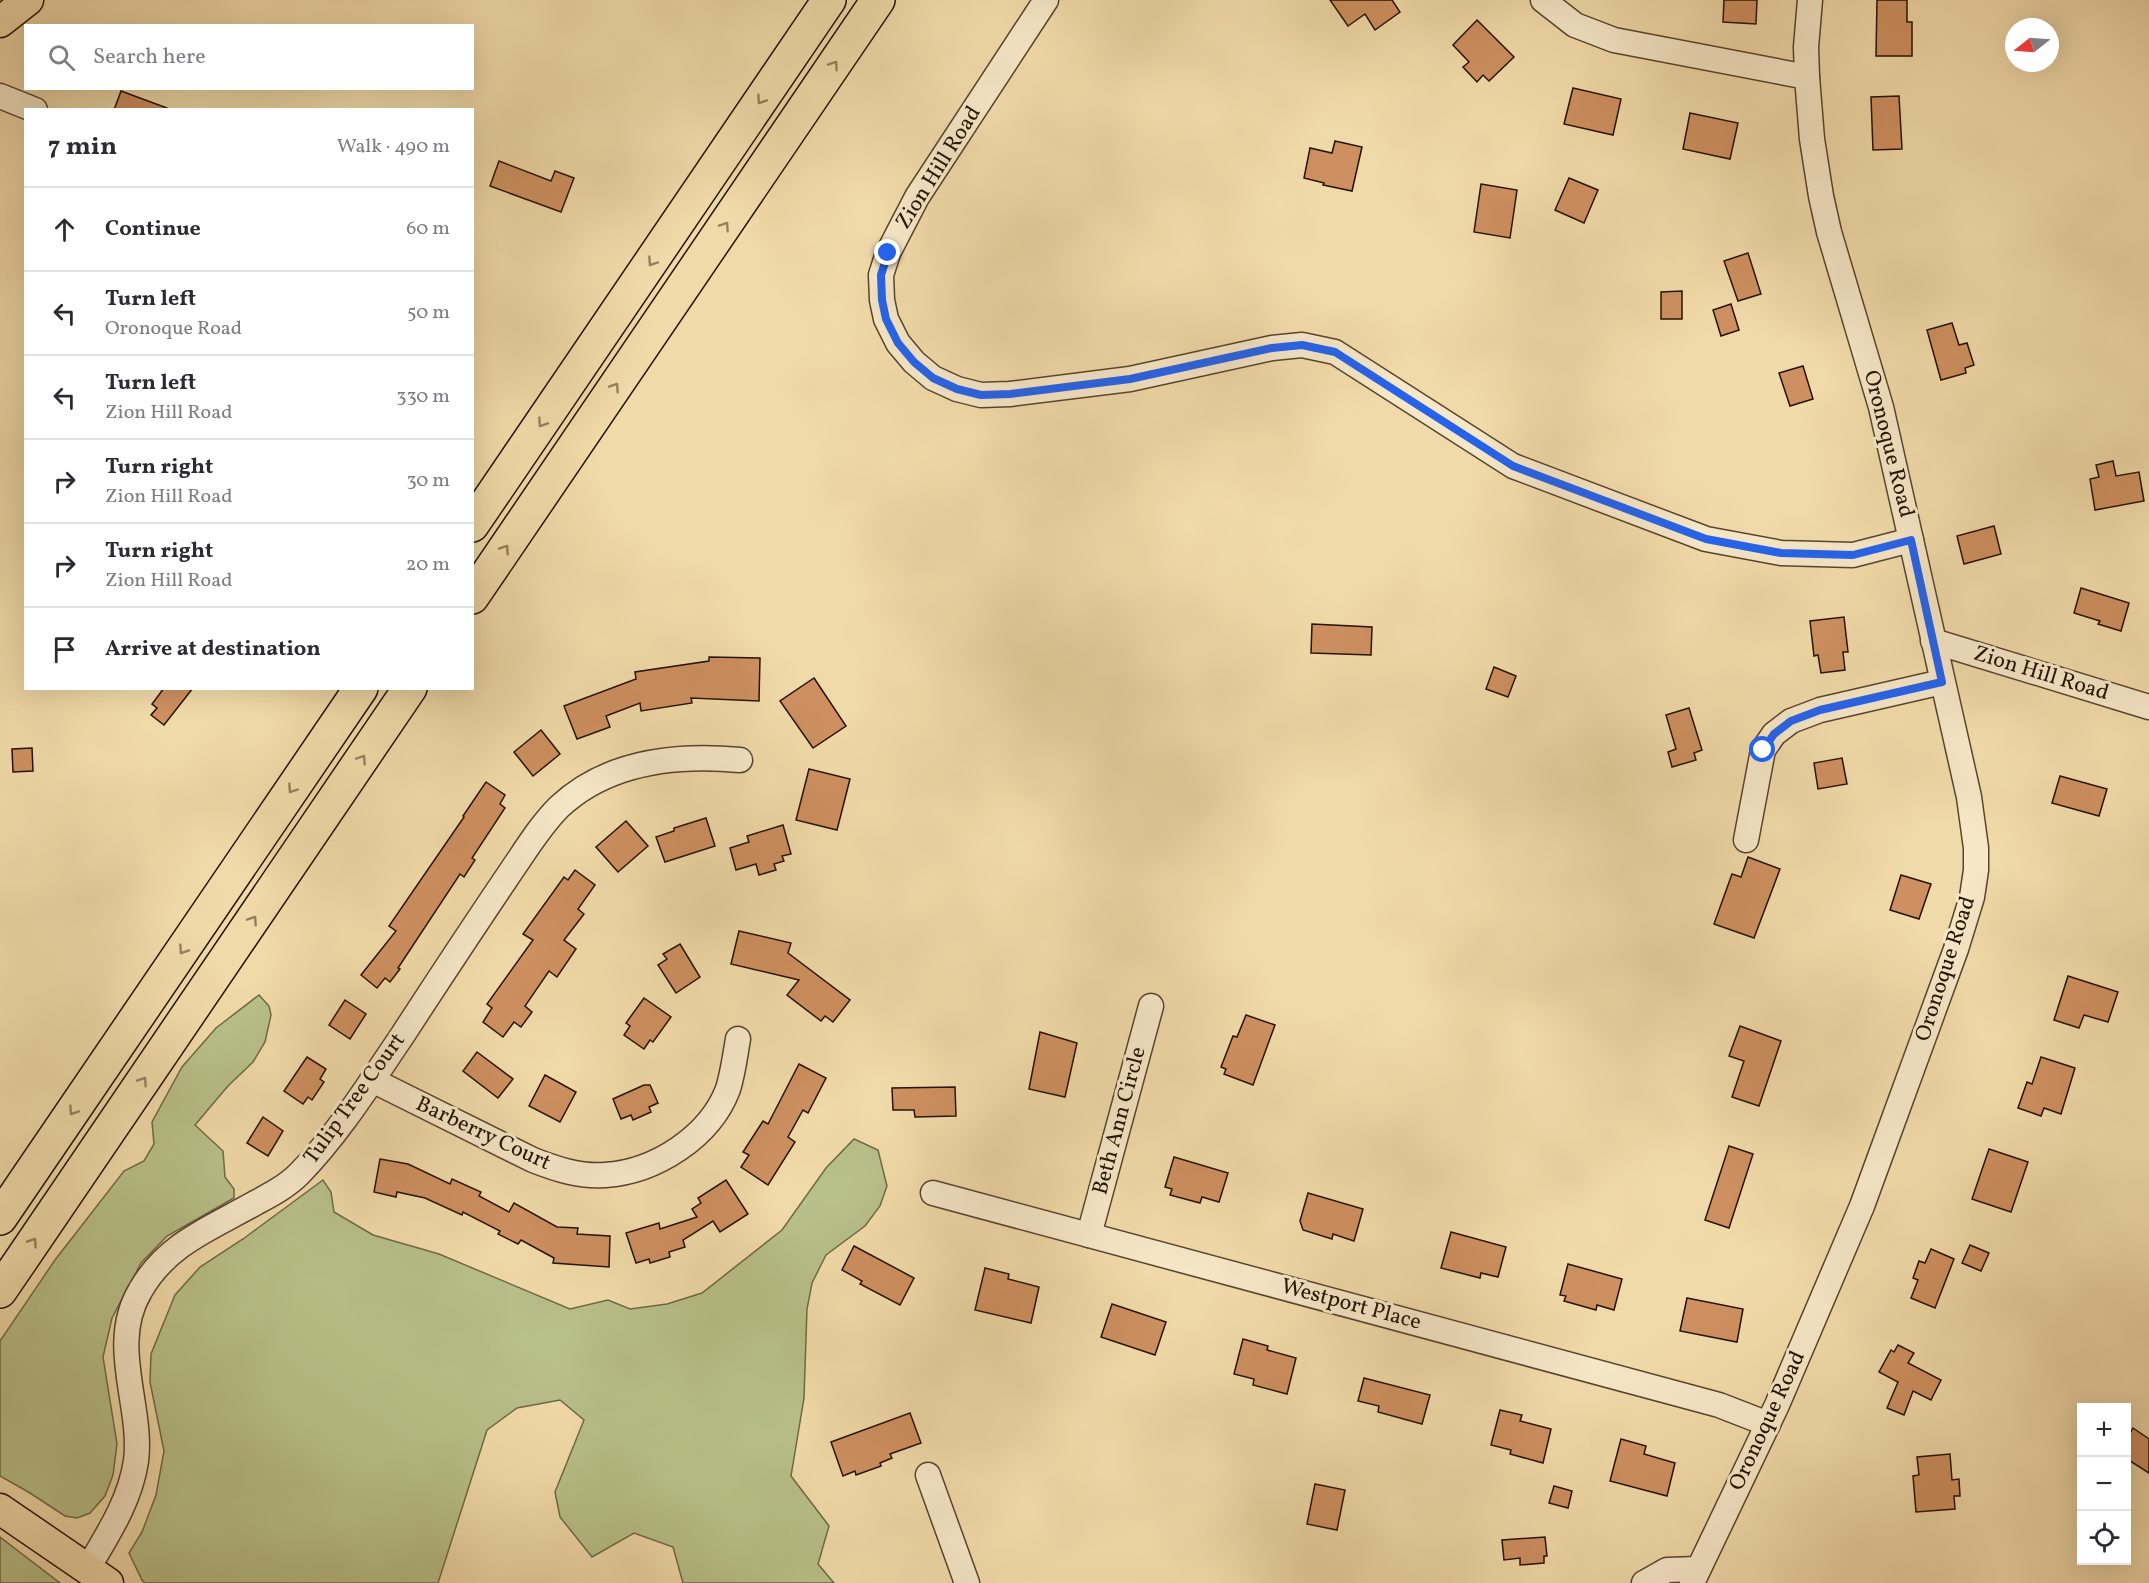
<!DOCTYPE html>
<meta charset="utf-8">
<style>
:root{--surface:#fff;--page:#f2f2f3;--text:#2b2b33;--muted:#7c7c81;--line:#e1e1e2}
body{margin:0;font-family:Vollkorn,serif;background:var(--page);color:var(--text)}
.controls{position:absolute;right:18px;bottom:18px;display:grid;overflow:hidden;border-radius:0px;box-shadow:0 6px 24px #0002}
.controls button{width:54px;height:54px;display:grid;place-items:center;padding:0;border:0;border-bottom:2px solid var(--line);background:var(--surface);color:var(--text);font:30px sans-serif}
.compass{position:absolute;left:2005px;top:18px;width:54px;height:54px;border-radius:50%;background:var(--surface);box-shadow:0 6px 24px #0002;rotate:253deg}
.stop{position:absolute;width:18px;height:18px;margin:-14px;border:4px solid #2563eb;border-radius:50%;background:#fff}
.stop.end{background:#2563eb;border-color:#fff;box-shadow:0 2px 6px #0008}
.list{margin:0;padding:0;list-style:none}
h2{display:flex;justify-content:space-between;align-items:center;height:78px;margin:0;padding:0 24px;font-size:26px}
h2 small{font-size:20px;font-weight:400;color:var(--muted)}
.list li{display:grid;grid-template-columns:39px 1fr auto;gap:18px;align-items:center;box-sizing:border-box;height:84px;padding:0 24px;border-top:2px solid var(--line)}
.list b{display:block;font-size:22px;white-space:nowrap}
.list p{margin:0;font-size:20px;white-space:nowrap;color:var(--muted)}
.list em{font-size:20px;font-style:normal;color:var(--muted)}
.icon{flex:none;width:33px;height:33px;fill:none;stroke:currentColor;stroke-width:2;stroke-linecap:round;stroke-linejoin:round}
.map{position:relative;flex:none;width:2149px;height:1583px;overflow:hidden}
.search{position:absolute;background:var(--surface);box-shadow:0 6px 24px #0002;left:24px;top:24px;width:450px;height:66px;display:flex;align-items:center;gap:15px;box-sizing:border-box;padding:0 21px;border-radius:0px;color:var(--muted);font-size:22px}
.panel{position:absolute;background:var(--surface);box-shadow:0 6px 24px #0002;left:24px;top:108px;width:450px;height:582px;border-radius:0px}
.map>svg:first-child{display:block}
.green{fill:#b8c089;stroke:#6e6946;stroke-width:1.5}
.building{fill:#ce9060;stroke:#251202;stroke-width:1.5}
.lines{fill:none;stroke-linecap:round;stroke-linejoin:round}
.minor-casing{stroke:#58442c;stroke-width:27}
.major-casing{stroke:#251202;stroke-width:33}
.highway-casing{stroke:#251202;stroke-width:36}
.minor{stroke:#f6e7c7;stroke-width:24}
.major{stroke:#f1daa9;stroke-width:30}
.highway{stroke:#f1daa9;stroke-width:33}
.oneway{stroke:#95805e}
.route{stroke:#2563eb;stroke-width:8}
.labels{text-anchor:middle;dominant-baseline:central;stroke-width:6;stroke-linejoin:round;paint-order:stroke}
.street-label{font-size:22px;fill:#251202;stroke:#f6e7c7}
</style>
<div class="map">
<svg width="2149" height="1583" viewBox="0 0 2149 1583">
<rect width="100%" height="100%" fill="#f1daa9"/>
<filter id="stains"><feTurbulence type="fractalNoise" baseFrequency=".00333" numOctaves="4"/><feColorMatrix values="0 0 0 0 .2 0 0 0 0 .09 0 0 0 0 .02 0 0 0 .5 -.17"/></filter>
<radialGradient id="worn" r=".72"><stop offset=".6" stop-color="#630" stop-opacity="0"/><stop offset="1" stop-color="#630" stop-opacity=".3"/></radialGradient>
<g class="green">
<path d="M259,995L269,1006L271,1015L265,1042L253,1062L228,1086L195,1125L223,1151L225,1177L234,1189V1198L167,1236L141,1263L112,1318L103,1357L117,1444L113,1475L105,1496L90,1513L77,1518L65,1516L30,1493L0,1476V1341L55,1260L124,1171L144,1161L154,1144L152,1122L182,1067L216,1028Z"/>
<path d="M854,1139L878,1150L887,1186L880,1206L865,1226L826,1255L812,1283L807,1309L804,1398L791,1476L829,1526L818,1564L834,1583H683L673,1547L634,1533L592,1557L560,1517L555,1492L584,1420L560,1400L517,1408L487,1430L438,1583H145L142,1580L129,1553L142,1532L156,1495L164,1451L150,1382L151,1354L175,1295L200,1267L243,1239L323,1180L331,1192L334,1212L373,1235L439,1254L570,1309L608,1300L630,1309L667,1304L702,1293L782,1230L826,1168Z"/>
<path d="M0,1537L60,1583H0Z"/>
</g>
<g class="building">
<path d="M1330,0H1392L1400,12L1375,30L1365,14L1348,26Z"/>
<path d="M1724,0H1757L1756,24L1723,22Z"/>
<path d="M1877,0H1907V22H1912V56H1876Z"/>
<path d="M1477,20L1514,57L1489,81L1483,75L1477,82L1463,67L1469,62L1453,45Z"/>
<path d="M1573,88L1621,99L1613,135L1564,124Z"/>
<path d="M121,91L167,108V110H114Z"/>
<path d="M1899,96L1902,149L1873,150L1871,97Z"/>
<path d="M1690,113L1738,123L1730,159L1683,149Z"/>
<path d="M1335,141L1362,147L1352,191L1323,185L1324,183L1304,178L1310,148L1332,153Z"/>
<path d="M499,161L551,181L555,171L574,178L561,212L490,186Z"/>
<path d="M1569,178L1598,190L1584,223L1555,210Z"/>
<path d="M1481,184L1517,190L1510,238L1474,232Z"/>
<path d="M1748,253L1761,294L1738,301L1724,261Z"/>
<path d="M1682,291V319H1661V292Z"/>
<path d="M1731,304L1739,330L1721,336L1713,310Z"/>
<path d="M1952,323L1959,345L1967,343L1974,365L1965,368L1966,373L1941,380L1927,330Z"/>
<path d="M1803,366L1813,399L1790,406L1779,373Z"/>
<path d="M2113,461L2116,476L2139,472L2144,501L2095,510L2090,479L2099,477L2096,465Z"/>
<path d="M1994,526L2001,554L1964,564L1957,536Z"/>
<path d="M2081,588L2129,603L2121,631L2098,624L2100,621L2074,613Z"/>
<path d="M1844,617L1848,652H1843L1845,670L1821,673L1818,655L1814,656L1810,621Z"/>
<path d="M1312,624L1372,627L1371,655L1311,653Z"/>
<path d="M709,657L760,658L759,701L691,698L692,703L641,711L640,703L606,716L610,727L577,739L564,706L636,679L635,672L709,661Z"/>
<path d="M1494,667L1516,676L1508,697L1486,689Z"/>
<path d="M814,678L846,726L813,748L780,701Z"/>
<path d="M164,688H193L164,725L151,715L157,708L152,704Z"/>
<path d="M1689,708L1702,750L1694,753L1696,760L1672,767L1668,752L1676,749L1666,715Z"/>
<path d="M541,730L560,754L533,776L514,752Z"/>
<path d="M32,748L33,771L13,772L12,749Z"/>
<path d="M1842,758L1847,784L1818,789L1814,763Z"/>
<path d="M809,769L850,779L837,830L796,820Z"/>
<path d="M2060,776L2107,789L2099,816L2052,803Z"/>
<path d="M486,782L505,795L500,804L505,808L472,858L475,860L464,877L460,874L398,968L400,969L390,982L385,978L377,988L361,975L396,931L389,926L464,817L463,816Z"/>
<path d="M706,818L715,846L665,862L656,837L674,831V828Z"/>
<path d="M626,821L648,846L618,872L596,847Z"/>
<path d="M783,825L791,854L782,856L784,861L774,864L776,870L759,875L756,864L736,870L730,848L749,842L747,836Z"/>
<path d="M1748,857L1780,869L1754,938L1714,924L1732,874L1741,877Z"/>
<path d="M575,870L595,885L578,909L584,914L564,940L576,949L557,977L549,971L525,1006L532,1012L521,1027L514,1022L503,1037L483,1022L492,1008L487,1004L533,940L523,934L564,877L568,880Z"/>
<path d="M1901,875L1931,884L1919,919L1890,910Z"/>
<path d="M739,931L791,943L788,953L850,1000L833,1022L825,1016L821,1021L787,995L799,980L731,964Z"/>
<path d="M680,944L700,977L676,993L658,965L667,959L663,954Z"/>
<path d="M2068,976L2118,992L2108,1022L2084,1015L2079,1028L2054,1020Z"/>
<path d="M644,998L671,1017L653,1042L650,1040L644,1049L624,1035L630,1026L626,1023Z"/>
<path d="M345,1000L366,1014L350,1039L329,1025Z"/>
<path d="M1246,1015L1275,1025L1253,1085L1224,1074L1226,1069L1221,1067L1233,1036L1237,1037Z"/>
<path d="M1740,1026L1781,1041L1759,1106L1732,1097L1744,1061L1729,1056Z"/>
<path d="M1040,1032L1077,1043L1065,1097L1029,1089Z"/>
<path d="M477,1052L513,1079L498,1098L463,1071Z"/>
<path d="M307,1057L326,1069L320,1079L324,1082L312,1100L308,1097L303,1104L284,1091Z"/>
<path d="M2041,1057L2075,1068L2061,1114L2044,1108L2041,1116L2018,1108L2027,1082L2032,1084Z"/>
<path d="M799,1064L826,1078L808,1113L803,1110L788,1137L795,1142L768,1185L741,1167L749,1155L743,1152L763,1121L768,1124Z"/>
<path d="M545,1075L576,1092L560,1122L529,1106Z"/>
<path d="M644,1085H650L658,1103L649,1107L651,1112L633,1120L631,1115L621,1119L613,1099Z"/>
<path d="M955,1087L956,1116L915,1117L914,1110H893L892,1088Z"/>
<path d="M263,1117L283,1131L268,1156L247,1143Z"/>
<path d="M1729,1146L1753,1154L1729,1228L1705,1220Z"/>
<path d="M1989,1149L2028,1162L2011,1212L1972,1199Z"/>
<path d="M1174,1157L1228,1173L1219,1202L1202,1197L1200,1203L1170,1195L1172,1189L1165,1187Z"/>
<path d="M380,1159L408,1164L450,1184L452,1179L481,1192L479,1196L509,1212L514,1203L557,1227L578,1228L577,1234L610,1236L609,1267L553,1263L554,1258L521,1240L518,1244L498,1234L500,1231L463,1212L462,1215L425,1198L397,1192L396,1197L374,1192Z"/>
<path d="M726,1180L748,1214L720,1232L713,1221L683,1240L685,1247L669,1252L670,1257L650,1263L649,1259L636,1263L626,1233L659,1223L660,1229L697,1217L692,1209L701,1203L698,1198Z"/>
<path d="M1308,1193L1363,1209L1354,1241L1333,1234L1332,1239L1303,1230L1300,1221Z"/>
<path d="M1451,1232L1506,1247L1498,1277L1481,1273L1480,1278L1441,1268Z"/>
<path d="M1970,1245L1989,1253L1981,1271L1962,1263Z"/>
<path d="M854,1246L914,1278L900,1305L860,1284L862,1281L842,1270Z"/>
<path d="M1931,1249L1954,1259L1935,1308L1911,1298L1918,1280L1913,1278L1919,1261L1925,1263Z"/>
<path d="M1568,1264L1622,1279L1614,1310L1597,1305L1596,1310L1564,1301L1566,1296L1560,1295Z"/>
<path d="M985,1268L1009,1274L1008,1279L1039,1287L1031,1323L975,1310Z"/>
<path d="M1687,1298L1743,1309L1737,1342L1680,1331Z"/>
<path d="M1112,1304L1166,1322L1155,1355L1101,1337Z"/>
<path d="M1243,1339L1268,1346L1267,1350L1296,1358L1287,1394L1253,1385L1254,1379L1234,1374Z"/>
<path d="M1898,1345L1914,1353L1908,1363L1941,1380L1931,1400L1913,1391L1904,1415L1887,1408L1898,1382L1879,1372L1891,1350L1894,1352Z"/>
<path d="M1364,1378L1430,1395L1422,1424L1378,1412L1379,1406L1358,1401Z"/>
<path d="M1500,1410L1522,1415L1520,1421L1551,1429L1543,1463L1510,1454L1511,1450L1491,1445Z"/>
<path d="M910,1413L921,1443L890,1454L892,1458L880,1463L881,1466L856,1475L855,1471L843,1476L831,1442Z"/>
<path d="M2133,1428L2149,1439V1473L2127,1459V1439Z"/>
<path d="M1621,1439L1646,1446L1644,1454L1675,1463L1667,1496L1610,1481Z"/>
<path d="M1950,1454L1952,1480L1959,1479L1960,1496H1954L1955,1509L1916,1512L1913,1476L1919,1475L1917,1457Z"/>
<path d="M1315,1484L1345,1490L1337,1530L1307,1524Z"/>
<path d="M1554,1486L1572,1491L1568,1508L1549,1503Z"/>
<path d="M1545,1537L1547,1556H1544V1563L1520,1565V1558L1504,1560L1502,1540Z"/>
</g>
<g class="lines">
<defs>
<g id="minor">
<path d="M1046,0L917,197L888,253L881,275L882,300L886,319L898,343L914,362L933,378L957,389L981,395L1010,394L1130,379L1272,348L1302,345L1335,352L1513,466L1706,539L1781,553L1853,555L1911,540"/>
<path d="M1543,0L1575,25L1614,40L1807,77"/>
<path d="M0,96L35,110"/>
<path d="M1933,641L2149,707"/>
<path d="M1746,840L1763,750L1774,734L1791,721L1820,710L1942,682"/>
<path d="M372,1080L533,1160C556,1169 580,1177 605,1175C655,1172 710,1137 728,1089C733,1073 735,1056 738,1039"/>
<path d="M933,1193L1719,1405L1768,1424"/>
<path d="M1089,1235L1151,1006"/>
<path d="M928,1475L967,1583"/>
<path d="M88,1568C108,1534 130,1501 136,1461C143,1406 108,1345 140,1291C167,1243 212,1228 257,1202C272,1194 287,1186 299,1174C339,1133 370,1083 402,1036C441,976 480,917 520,858C532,840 544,822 559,807C608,761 676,754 740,760"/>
<path d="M1644,1583L1667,1570L1697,1569"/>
<path d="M1692,1583L1777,1405L1862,1206L1956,949L1972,897L1976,870V848L1969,797L1881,407L1829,232L1821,196L1812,139L1807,77L1806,47L1810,0"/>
</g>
<g id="major">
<path d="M0,22L28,0"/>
<path d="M0,1509L108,1583"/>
</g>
<g id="highway">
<path d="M472,525L829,0"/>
<path d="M472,597L878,0"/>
<path d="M0,1218L361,688"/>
<path d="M0,1291L410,688"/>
</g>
</defs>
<use href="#minor" class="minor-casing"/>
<use href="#major" class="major-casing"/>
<use href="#highway" class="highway-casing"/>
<use href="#minor" class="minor"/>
<use href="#major" class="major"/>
<use href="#highway" class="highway"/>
</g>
<defs><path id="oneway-chevron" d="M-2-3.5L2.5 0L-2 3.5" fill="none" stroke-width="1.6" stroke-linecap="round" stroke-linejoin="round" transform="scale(1.5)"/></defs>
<g class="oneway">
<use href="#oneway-chevron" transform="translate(834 65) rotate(-56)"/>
<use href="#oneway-chevron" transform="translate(761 100) rotate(124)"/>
<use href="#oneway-chevron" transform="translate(725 226) rotate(-56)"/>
<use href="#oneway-chevron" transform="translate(652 262) rotate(124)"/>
<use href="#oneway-chevron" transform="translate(615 387) rotate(-56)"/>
<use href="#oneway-chevron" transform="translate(542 423) rotate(124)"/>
<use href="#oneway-chevron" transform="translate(505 549) rotate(-56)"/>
<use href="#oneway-chevron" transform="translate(362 759) rotate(-56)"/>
<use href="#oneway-chevron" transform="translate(292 789) rotate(124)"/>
<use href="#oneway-chevron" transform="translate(253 920) rotate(-56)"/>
<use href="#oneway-chevron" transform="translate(183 950) rotate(124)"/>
<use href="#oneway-chevron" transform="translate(143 1081) rotate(-56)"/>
<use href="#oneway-chevron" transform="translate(73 1111) rotate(124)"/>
<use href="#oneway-chevron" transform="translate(33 1242) rotate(-56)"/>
</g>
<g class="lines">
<path class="route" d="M888,253L881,275L882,300L886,319L898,343L914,362L933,378L957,389L981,395L1010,394L1130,379L1272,348L1302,345L1335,352L1513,466L1706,539L1781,553L1853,555L1911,540L1942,682L1820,710L1791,721L1774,734L1763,750"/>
</g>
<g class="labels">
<g class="street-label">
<text transform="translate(939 168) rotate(-58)">Zion Hill Road</text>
<text transform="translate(1888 444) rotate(76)">Oronoque Road</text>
<text transform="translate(2041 674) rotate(17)">Zion Hill Road</text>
<text transform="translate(1946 969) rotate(-72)">Oronoque Road</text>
<text transform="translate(355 1099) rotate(-54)">Tulip Tree Court</text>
<text transform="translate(1120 1121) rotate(-75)">Beth Ann Circle</text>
<text transform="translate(483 1134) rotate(25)">Barberry Court</text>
<text transform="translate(1351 1305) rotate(15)">Westport Place</text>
<text transform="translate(1768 1421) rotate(-65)">Oronoque Road</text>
</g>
</g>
<rect width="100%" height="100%" filter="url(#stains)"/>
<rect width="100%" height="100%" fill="url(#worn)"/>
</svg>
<div class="controls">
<button>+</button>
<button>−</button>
<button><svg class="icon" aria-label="locate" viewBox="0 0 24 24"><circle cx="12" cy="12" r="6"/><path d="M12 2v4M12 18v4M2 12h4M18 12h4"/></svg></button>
</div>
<svg class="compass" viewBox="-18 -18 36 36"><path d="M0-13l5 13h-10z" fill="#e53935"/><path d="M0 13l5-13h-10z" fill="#7c7c81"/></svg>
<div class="stop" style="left:1763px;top:750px"></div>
<div class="stop end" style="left:888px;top:253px"></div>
<div class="search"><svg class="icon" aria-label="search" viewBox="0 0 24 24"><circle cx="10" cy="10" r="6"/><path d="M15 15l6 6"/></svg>Search here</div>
<section class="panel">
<h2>7 min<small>Walk · 490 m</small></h2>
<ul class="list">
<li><svg class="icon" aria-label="ahead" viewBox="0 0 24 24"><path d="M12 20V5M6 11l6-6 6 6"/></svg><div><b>Continue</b></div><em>60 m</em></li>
<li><svg class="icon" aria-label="left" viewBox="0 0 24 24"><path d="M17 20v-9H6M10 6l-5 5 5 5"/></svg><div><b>Turn left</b><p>Oronoque Road</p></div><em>50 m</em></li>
<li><svg class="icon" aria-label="left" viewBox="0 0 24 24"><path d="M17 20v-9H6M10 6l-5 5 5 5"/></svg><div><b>Turn left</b><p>Zion Hill Road</p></div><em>330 m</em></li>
<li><svg class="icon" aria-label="right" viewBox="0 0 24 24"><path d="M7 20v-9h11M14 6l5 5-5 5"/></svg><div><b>Turn right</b><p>Zion Hill Road</p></div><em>30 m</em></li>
<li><svg class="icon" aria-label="right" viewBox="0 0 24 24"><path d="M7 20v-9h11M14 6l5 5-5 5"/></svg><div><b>Turn right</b><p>Zion Hill Road</p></div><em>20 m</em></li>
<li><svg class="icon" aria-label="arrive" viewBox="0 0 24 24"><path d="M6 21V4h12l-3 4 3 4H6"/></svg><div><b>Arrive at destination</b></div></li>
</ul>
</section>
</div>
